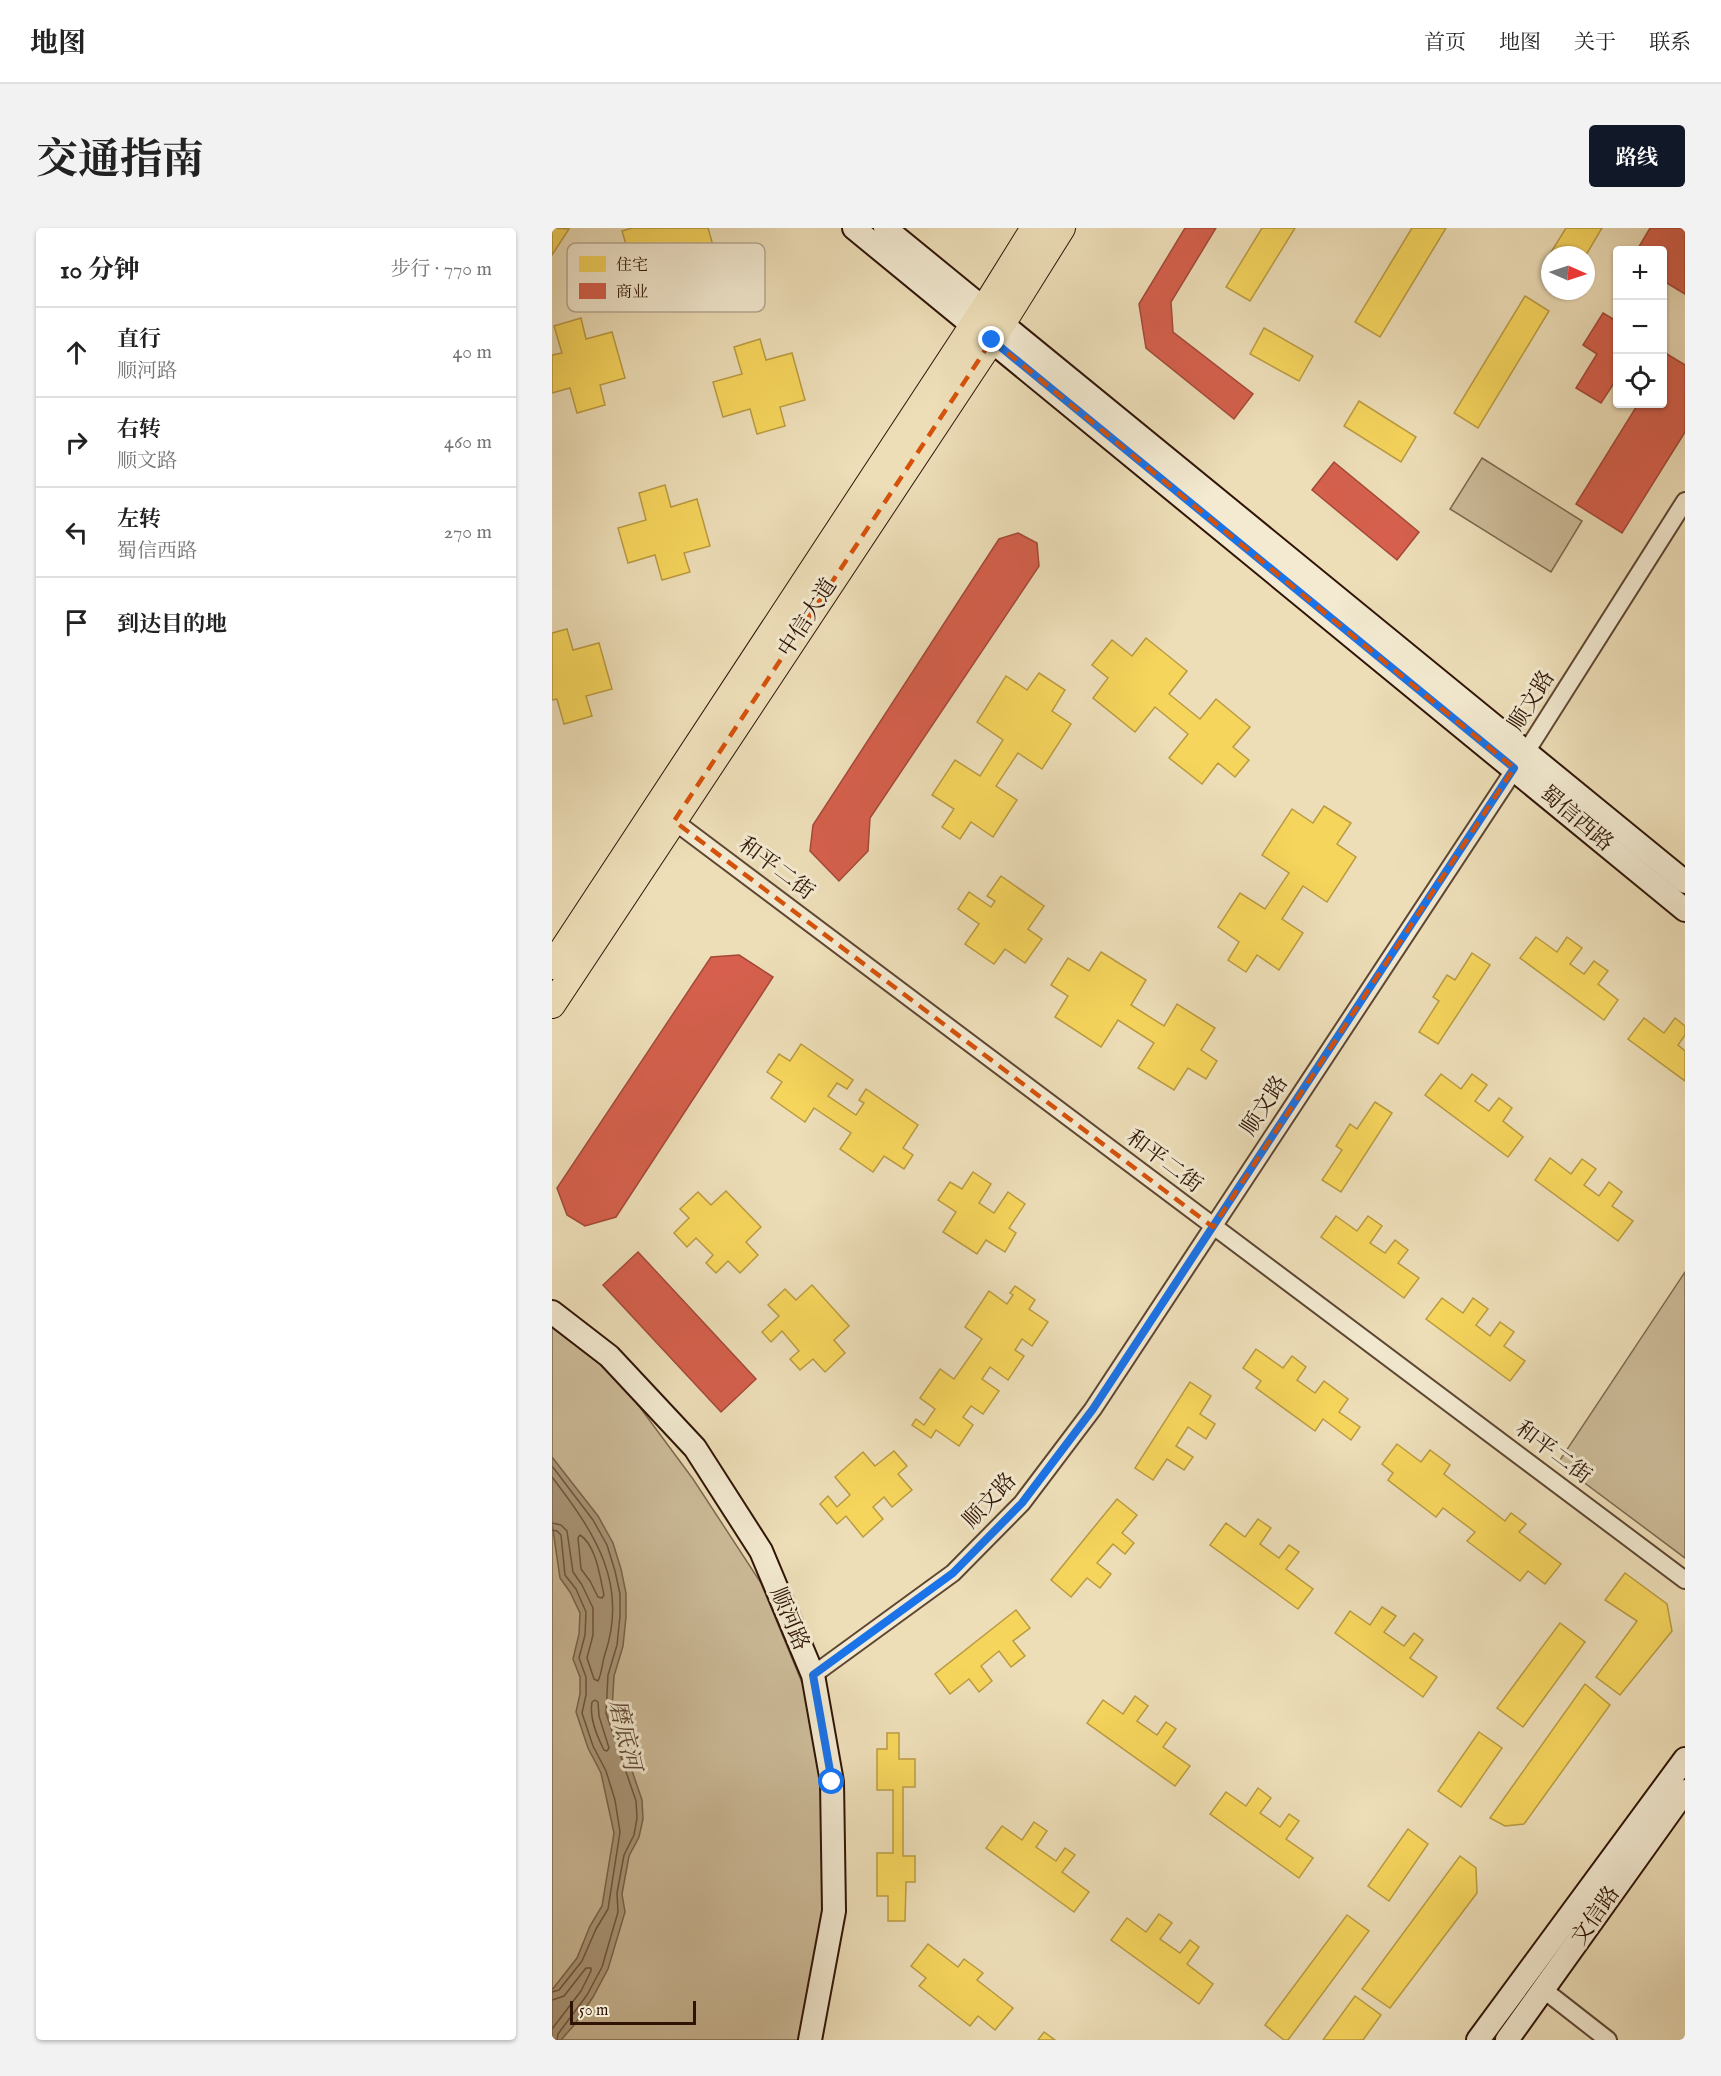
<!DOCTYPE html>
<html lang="zh">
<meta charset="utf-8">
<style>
:root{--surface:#fff;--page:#f2f2f2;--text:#222;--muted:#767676;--line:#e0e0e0;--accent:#111827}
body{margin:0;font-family:"IM FELL English","Noto Serif SC",serif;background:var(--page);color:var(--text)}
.controls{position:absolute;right:18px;top:18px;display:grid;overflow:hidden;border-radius:6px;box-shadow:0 2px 4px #0004}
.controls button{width:54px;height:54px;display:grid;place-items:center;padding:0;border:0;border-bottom:2px solid var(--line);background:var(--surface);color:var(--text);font:30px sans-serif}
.compass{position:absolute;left:989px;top:18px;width:54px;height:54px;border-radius:50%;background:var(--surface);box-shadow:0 2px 4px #0004;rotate:93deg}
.scale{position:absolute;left:18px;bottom:15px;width:126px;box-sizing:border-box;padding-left:6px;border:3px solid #2f1406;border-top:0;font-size:16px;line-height:21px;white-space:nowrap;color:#2f1406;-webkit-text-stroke:4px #f3ead1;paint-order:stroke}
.stop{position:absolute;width:18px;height:18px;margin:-14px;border:4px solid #1a73e8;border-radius:50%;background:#fff}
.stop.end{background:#1a73e8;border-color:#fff;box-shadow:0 2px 6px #0008}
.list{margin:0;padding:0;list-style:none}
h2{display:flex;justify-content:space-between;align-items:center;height:78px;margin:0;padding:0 24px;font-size:26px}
h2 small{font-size:20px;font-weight:400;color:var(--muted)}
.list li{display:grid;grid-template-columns:39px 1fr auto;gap:18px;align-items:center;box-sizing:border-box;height:90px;padding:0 24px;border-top:2px solid var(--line)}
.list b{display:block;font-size:22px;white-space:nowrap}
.list p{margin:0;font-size:20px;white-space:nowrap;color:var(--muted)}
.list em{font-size:20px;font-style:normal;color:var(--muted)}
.icon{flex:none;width:33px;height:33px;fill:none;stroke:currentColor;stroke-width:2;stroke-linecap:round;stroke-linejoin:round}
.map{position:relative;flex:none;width:1133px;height:1812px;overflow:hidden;border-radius:6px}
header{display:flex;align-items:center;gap:36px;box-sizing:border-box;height:84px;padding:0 30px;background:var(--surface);border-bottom:2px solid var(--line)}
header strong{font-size:28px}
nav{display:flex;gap:33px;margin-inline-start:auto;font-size:21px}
.intro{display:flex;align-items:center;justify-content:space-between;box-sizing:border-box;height:144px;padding:0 36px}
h1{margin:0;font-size:42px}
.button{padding:15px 27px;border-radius:6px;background:var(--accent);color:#fff;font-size:21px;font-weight:700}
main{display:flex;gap:36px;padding:0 36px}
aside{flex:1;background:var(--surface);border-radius:6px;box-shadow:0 2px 4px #0004}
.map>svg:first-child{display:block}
.green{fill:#cdbc9a;stroke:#7e6850;stroke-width:1.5}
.water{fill:#ac997b;stroke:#7a644c;stroke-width:1.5}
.homes{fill:#f6d55c;stroke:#ba9b42;stroke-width:1.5}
.shops{fill:#d6604d;stroke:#a44938;stroke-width:1.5}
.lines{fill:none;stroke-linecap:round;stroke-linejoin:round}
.shore{stroke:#6e5640;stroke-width:1.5}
.street-casing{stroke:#5e4632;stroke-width:20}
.secondary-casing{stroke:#2f1406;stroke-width:26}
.primary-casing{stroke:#2f1406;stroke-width:28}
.street{stroke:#f3ead1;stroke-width:16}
.secondary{stroke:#f3ead1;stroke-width:22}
.primary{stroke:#eddeb8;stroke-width:26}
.route{stroke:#1a73e8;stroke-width:8}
.marked{fill:none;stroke:#d6520b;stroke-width:4.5;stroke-dasharray:12 8;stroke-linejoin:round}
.labels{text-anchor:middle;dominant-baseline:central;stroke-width:6;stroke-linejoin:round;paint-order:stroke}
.street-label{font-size:22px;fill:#2f1406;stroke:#f3ead1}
.water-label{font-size:24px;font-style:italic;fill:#614935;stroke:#f3ead1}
.key{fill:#f3ead1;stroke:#b8aa94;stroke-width:1.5}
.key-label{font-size:16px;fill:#2f1406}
</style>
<header>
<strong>地图</strong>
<nav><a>首页</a><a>地图</a><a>关于</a><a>联系</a></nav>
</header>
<div class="intro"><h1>交通指南</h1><a class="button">路线</a></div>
<main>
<aside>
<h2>10 分钟<small>步行 · 770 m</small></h2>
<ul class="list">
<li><svg class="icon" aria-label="ahead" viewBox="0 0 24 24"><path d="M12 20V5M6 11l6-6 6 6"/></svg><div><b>直行</b><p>顺河路</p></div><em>40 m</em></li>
<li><svg class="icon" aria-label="right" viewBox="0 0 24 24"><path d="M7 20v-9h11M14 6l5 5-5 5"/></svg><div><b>右转</b><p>顺文路</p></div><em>460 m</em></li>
<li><svg class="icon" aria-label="left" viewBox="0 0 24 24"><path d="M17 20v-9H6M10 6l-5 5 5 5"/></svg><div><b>左转</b><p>蜀信西路</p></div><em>270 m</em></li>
<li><svg class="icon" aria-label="arrive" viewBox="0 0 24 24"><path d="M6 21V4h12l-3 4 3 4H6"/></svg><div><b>到达目的地</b></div></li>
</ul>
</aside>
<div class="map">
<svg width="1133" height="1812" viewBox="0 0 1133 1812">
<rect width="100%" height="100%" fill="#eddeb8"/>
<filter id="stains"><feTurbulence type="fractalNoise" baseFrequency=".00333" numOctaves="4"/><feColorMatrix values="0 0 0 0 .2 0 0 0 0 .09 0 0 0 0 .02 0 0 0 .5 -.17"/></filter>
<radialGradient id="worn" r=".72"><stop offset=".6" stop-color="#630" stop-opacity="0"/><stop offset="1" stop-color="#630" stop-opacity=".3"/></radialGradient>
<g class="green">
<path d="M930,230L1030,293L999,344L898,281Z"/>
<path d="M1133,1044V1330L1006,1235Z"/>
<path d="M0,1099L67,1151L141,1251L209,1355L251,1457L270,1555L272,1686L250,1803L246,1812H0Z"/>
</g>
<path class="water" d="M0,1229L46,1288L61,1315L69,1341L74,1365V1389L71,1418L62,1448L60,1484L90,1572L91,1591L87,1609L77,1628L70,1666L73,1684L56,1741L41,1769L23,1796L9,1812H0V1762L25,1730L38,1698L50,1678L62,1605L49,1545L36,1520L24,1484L28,1466V1449L21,1431L27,1406L28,1385L18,1364L8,1350L0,1295Z"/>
<g class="homes">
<path d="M0,0L17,1L0,27Z"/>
<path d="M80,0H156L162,21L137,28L142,47L114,55L107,30L80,37L70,3Z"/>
<path d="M710,0H743L698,73L674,59Z"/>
<path d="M860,0H894L828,109L803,94Z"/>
<path d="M1014,0H1050L1034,27H998V37L993,34Z"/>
<path d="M973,68L997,83L926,200L902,185Z"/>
<path d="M29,90L34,111L60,104L73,150L48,157L53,177L25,185L18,160L0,165V127L10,125L2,98Z"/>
<path d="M712,100L761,128L747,153L698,126Z"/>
<path d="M208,111L214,132L240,125L253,172L228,179L233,198L205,206L198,181L171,189L161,154L190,146L182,119Z"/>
<path d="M807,173L864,209L849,234L792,198Z"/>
<path d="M113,257L119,279L145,271L158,318L132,325L138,344L110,352L103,327L76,335L66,300L94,292L87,265Z"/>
<path d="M15,401L21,422L47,415L60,461L34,468L40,488L12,496L5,471L0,472V405Z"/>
<path d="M594,410L635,443L617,466L648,491L664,471L698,499L681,519L697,532L683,549L666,535L650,556L617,530L636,506L603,479L583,504L541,470L556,450L540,437L560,412L580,428Z"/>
<path d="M487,445L513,462L500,483L519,496L490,541L466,525L444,558L465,572L441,609L419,594L408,611L390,599L402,581L380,567L403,532L428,548L451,512L425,494L454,448L475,462Z"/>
<path d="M772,578L799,595L785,616L804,629L775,674L751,658L730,691L751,705L727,742L705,727L694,744L676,732L687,714L666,699L688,665L713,681L737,645L710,627L740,581L761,595Z"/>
<path d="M449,648L492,678L476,701L490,711L473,735L453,721L442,736L413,716L427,696L406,681L417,664L439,679L443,673L435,668Z"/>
<path d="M984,709L1005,724L1015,709L1030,720L1018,736L1032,746L1042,733L1056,743L1046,756L1066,772L1052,792L968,730Z"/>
<path d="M549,724L594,752L579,777L612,798L625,776L663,800L649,822L665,833L654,851L636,840L622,862L586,840L602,815L566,792L549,819L503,789L516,768L499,757L516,730L537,743Z"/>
<path d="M920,725L938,737L886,816L867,804L887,773L881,769L895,747L903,752Z"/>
<path d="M1092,790L1112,805L1123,790L1133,798V807L1126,817L1133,823V853L1076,811Z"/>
<path d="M249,816L301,852L295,861L285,855L276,868L304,887L312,875L307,872L314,861L366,897L351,920L361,927L352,941L332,928L321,944L288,921L299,905L262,880L253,894L219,870L230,854L215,844L227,826L238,833Z"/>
<path d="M889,846L909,861L920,846L935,857L923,873L937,883L947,870L960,880L951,893L971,909L956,929L873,867Z"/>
<path d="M823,874L840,885L789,964L770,952L790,922L784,918L798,896L805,901Z"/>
<path d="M998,930L1019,946L1030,931L1044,941L1032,957L1047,968L1057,954L1070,964L1060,978L1081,993L1066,1013L983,952Z"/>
<path d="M421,944L439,956L427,975L442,985L456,964L473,976L457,1000L464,1005L453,1024L434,1012L425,1026L391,1004L404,984L386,972L398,954L410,961Z"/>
<path d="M174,963L209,999L194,1014L206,1027L188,1045L176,1033L164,1045L154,1035L161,1027L144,1010L135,1019L122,1005L137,990L128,981L146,964L159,977Z"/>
<path d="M784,988L805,1003L816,988L830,998L818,1015L833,1025L843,1012L856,1022L846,1035L867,1050L852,1070L769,1009Z"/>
<path d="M260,1057L297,1098L282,1112L293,1125L273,1144L261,1131L248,1142L238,1131L247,1123L230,1103L219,1114L210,1104L227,1088L216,1077L233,1061L244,1072Z"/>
<path d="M463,1058L483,1072L477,1081L496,1094L480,1118L470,1111L463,1122L472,1128L456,1152L438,1139L430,1151L447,1163L431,1186L419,1178L411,1189L421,1197L407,1218L384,1202L379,1210L360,1197L364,1191L372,1197L383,1181L368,1170L388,1141L402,1151L430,1111L413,1099L437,1063L455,1076L461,1067L458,1065Z"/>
<path d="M890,1070L911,1085L921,1070L936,1081L924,1097L938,1108L948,1094L962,1104L952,1118L973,1133L958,1153L874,1091Z"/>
<path d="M704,1121L731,1140L740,1128L754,1139L745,1152L763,1165L772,1153L796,1171L787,1184L808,1199L799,1212L771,1191L763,1203L704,1160L709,1153L691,1140Z"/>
<path d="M638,1154L659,1168L648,1186L663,1196L654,1211L636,1199L624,1218L641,1229L632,1242L615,1231L601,1252L583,1240Z"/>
<path d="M845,1216L869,1234L878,1222L898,1237L892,1246L953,1293L959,1285L974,1296L967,1304L1009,1336L993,1356L976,1343L968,1353L915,1313L923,1304L891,1280L884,1289L836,1252L841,1245L830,1236Z"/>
<path d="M342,1223L355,1238L346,1246L360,1262L340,1279L332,1269L321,1279L331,1291L311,1309L294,1288L285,1296L268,1276L276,1268L285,1279L298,1267L283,1249L311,1224L323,1238Z"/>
<path d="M565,1271L585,1287L570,1305L582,1315L573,1326L561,1316L545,1335L559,1346L548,1360L535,1350L519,1369L499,1352Z"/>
<path d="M706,1291L719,1300L708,1316L727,1330L737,1317L747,1324L734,1341L761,1361L746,1381L658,1317L674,1295L693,1309Z"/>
<path d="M1073,1345L1115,1376L1120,1403L1068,1467L1044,1449L1085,1393L1053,1372Z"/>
<path d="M830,1379L844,1388L832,1404L852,1418L862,1405L871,1412L858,1430L885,1449L871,1469L783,1405L798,1383L818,1397Z"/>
<path d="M464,1382L478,1400L461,1413L473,1428L459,1439L447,1423L429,1438L440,1453L427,1464L417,1451L398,1466L383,1446Z"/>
<path d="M1008,1395L1033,1414L971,1499L945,1480Z"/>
<path d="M1033,1456L1058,1477L972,1596L953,1598L938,1590Z"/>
<path d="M583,1468L596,1478L585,1493L605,1507L614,1494L624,1501L611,1519L638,1538L623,1558L535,1495L551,1472L571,1486Z"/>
<path d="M927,1504L950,1520L909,1579L886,1563Z"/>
<path d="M335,1505H347V1531H363V1559H351V1628H363V1654H354L353,1693H336V1668H325V1625H341V1562H325V1521H335Z"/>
<path d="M706,1560L719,1570L708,1585L728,1599L737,1586L747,1593L734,1611L761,1630L747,1650L658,1586L674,1564L694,1578Z"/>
<path d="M482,1594L495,1603L484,1619L504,1633L513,1620L523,1627L510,1644L537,1664L522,1684L434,1620L450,1598L470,1612Z"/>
<path d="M856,1601L876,1616L837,1673L816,1658Z"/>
<path d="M908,1628L924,1640L925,1665L838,1780L810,1761Z"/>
<path d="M607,1686L620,1695L608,1711L628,1725L638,1712L647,1719L635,1736L661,1756L647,1776L559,1712L575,1690L594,1704Z"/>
<path d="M795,1687L817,1703L736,1812H732L713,1797Z"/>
<path d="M376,1716L406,1739L412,1731L431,1745L425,1752L461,1780L443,1802L426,1788L418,1798L367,1758L374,1750L359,1738Z"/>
<path d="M803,1768L829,1787L811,1812H771Z"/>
<path d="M492,1804L503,1812H486Z"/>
</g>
<g class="shops">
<path d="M633,0H664L619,74L621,104L701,166L682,191L594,120L587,76Z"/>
<path d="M1098,0H1133V66L1110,52V22H1085Z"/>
<path d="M1051,85L1066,94V149L1049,175L1024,160L1045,126L1031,117Z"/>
<path d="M1110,123L1133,137V204L1070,305L1024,276L1086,176H1110Z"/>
<path d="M782,234L867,304L845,332L760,262Z"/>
<path d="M466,305L485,315L487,338L318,590L316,623L287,653L258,623L261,597L447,311Z"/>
<path d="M187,727L221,749L64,989L33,998L15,987L5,960L159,729Z"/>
<path d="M86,1024L204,1151L169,1184L51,1057Z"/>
</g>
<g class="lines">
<g class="shore">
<path d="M0,1238L41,1292L55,1317L63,1343L68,1366V1388L65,1417L56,1447L54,1485L84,1573L85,1590L82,1607L72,1627L65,1665L66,1684L50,1739L35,1767L6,1806L5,1812"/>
<path d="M0,1249C42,1304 77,1355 53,1426C50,1435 50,1445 46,1453L42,1451L35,1430L41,1407V1380L30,1357L21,1344L15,1303L9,1297L0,1295"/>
<path d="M0,1302L5,1303L9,1307L13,1347L24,1361L34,1384L33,1407L27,1430L34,1449V1467L30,1485L41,1518L54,1543L63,1572L68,1604L56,1681L44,1701L30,1733L7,1762L0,1764"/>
<path d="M28,1307C44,1317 48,1349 52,1367L50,1370L46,1369L38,1353L29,1341L26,1310Z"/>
<path d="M43,1472L46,1474L47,1488L57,1520L55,1523L52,1522C45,1508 37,1490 40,1474Z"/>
<path d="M0,1772L12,1768L34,1740H39V1743L29,1763L0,1801"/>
</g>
<defs>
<g id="street">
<path d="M122,593L1133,1352"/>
<path d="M261,1447L401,1345L470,1275L541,1181L974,524L1133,273"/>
<path d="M992,1762L1056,1812"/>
</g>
<g id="secondary">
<path d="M302,0L1133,682"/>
<path d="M333,0L1133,654"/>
<path d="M0,1084L57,1128L143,1220L209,1323L261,1447L280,1554L282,1683L258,1812"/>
<path d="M926,1812L1133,1531"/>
<path d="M955,1812L1133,1563"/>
</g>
<g id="primary">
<path d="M0,738L431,82L482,0"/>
<path d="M0,777L440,112L510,0"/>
</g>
</defs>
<use href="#street" class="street-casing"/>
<use href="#secondary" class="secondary-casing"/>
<use href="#primary" class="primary-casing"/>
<use href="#street" class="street"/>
<use href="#secondary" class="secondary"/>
<use href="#primary" class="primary"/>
</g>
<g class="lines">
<path class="route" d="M280,1554L261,1447L401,1345L470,1275L541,1181L962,540L440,112"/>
</g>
<path class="marked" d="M440,112L962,540L661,999L122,593Z"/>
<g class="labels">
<g class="street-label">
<text transform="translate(256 390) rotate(-57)">中信大道</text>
<text transform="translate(980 473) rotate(-58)">顺文路</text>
<text transform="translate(1024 591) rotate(40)">蜀信西路</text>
<text transform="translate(224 641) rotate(37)">和平二街</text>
<text transform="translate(713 878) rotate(-57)">顺文路</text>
<text transform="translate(612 934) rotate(37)">和平二街</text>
<text transform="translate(1001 1225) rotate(37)">和平二街</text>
<text transform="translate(438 1273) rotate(-47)">顺文路</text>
<text transform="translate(237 1391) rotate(67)">顺河路</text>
<text transform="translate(1044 1688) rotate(-55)">文信路</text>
</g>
<g class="water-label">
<text transform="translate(72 1507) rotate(77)">磨底河</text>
</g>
</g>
<rect x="15" y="15" width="198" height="69" rx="9" class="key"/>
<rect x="27" y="28" width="27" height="16" fill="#f6d55c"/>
<rect x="27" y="55" width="27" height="16" fill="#d6604d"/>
<g class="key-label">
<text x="64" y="42">住宅</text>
<text x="64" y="69">商业</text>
</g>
<rect width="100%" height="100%" filter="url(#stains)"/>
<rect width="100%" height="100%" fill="url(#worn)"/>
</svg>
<div class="controls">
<button>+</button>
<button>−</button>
<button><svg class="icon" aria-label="locate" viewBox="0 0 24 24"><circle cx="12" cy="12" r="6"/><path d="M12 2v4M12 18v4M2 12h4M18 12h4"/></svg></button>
</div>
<svg class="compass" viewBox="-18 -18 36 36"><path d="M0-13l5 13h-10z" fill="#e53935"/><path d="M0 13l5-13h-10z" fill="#767676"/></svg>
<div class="scale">50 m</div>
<div class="stop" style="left:280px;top:1554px"></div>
<div class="stop end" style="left:440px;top:112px"></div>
</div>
</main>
